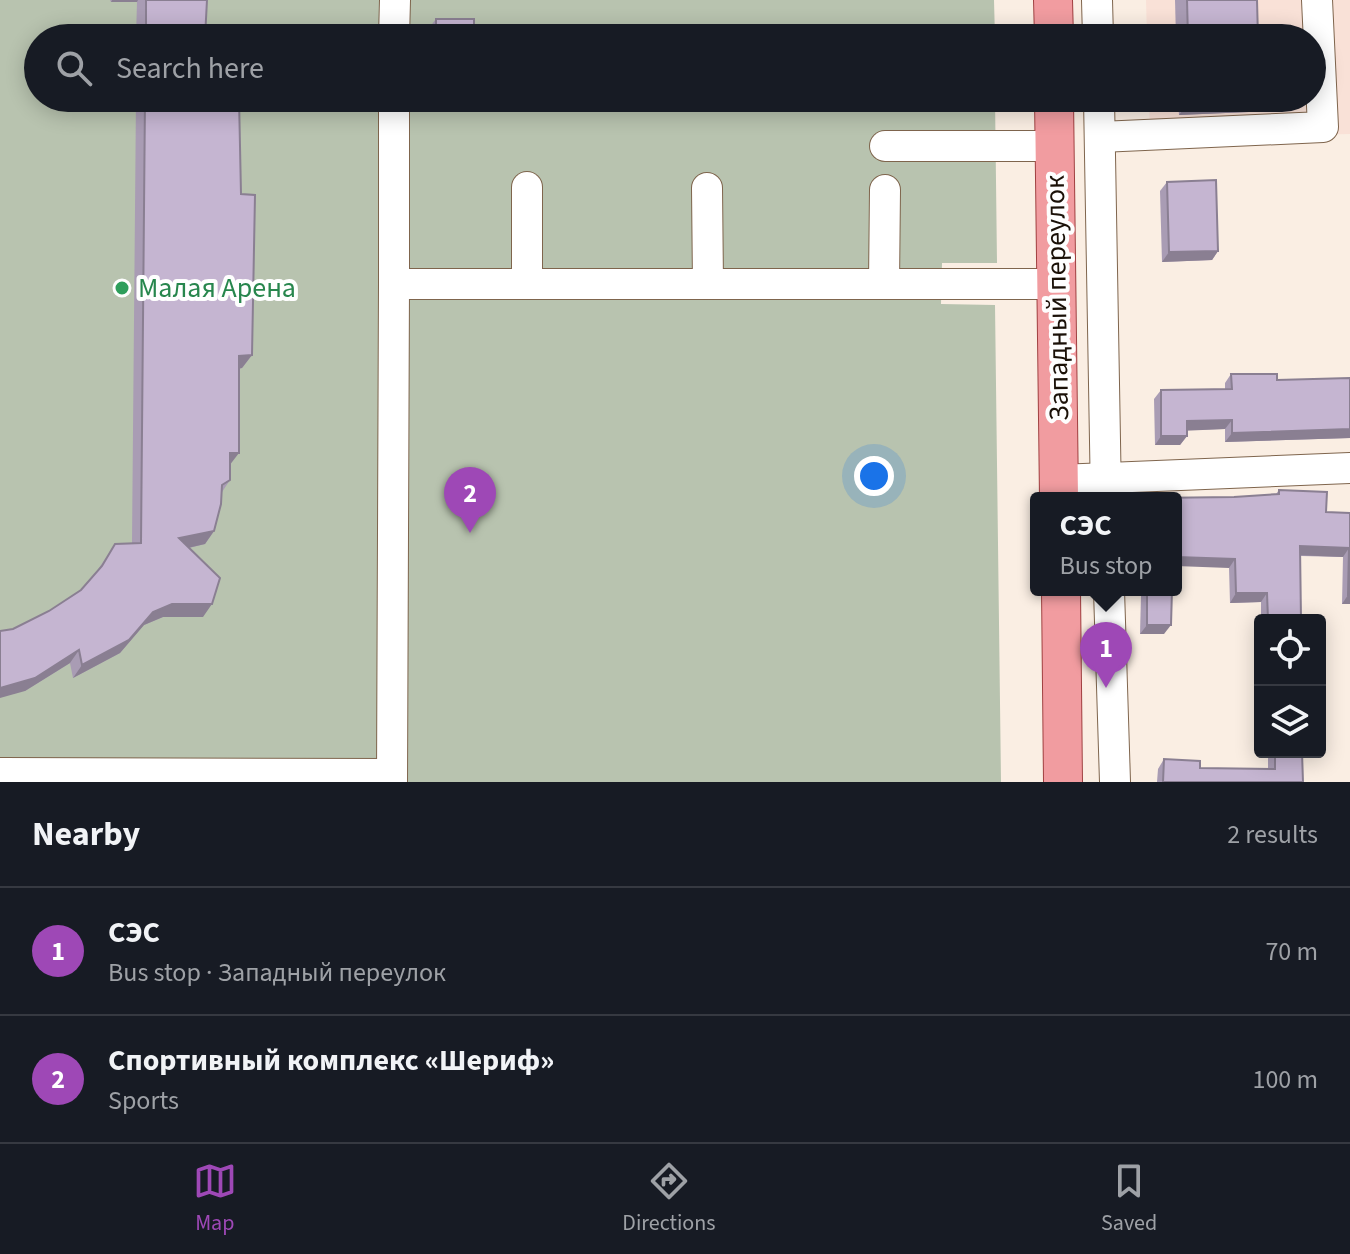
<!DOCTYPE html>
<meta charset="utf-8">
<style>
:root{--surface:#171b24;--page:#20242c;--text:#f1f3f6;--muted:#9ea1a6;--line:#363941;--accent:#9e48b6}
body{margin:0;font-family:"Source Sans 3",sans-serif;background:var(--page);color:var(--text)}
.controls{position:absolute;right:24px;bottom:24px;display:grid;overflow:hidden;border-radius:8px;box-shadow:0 4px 20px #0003}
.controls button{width:72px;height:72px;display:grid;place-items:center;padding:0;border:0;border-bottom:2px solid var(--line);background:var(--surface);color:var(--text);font:40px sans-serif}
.you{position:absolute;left:874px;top:476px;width:28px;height:28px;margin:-20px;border:6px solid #fff;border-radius:50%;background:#1a73e8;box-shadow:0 0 0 12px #1a73e833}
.badge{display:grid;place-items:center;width:52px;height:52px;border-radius:50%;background:var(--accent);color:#fff;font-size:26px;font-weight:700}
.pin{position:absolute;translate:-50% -66px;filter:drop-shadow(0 2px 4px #0008)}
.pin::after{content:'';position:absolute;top:42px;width:28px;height:24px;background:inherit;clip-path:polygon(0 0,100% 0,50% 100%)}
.popup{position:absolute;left:1030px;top:492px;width:152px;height:104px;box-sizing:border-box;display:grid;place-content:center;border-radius:8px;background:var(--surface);filter:drop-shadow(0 2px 6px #0005);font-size:26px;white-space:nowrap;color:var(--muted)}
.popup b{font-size:30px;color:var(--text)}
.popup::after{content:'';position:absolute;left:50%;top:100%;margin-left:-16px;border:16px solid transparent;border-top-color:var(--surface)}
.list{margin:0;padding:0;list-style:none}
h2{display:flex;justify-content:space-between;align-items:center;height:104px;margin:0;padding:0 32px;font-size:34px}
h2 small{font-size:26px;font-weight:400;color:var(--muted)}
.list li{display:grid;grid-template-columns:52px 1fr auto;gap:24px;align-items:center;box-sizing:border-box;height:128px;padding:0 32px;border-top:2px solid var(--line)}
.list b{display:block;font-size:30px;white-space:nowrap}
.list p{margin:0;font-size:26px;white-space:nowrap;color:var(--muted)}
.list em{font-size:26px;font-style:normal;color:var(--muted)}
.icon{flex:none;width:44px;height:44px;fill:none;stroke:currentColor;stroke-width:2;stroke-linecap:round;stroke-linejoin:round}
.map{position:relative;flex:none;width:1350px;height:782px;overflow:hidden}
.search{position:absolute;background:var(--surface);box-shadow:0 4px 20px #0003;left:24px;right:24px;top:24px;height:88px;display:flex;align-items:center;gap:20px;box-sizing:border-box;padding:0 28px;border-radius:44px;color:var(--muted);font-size:30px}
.sheet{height:360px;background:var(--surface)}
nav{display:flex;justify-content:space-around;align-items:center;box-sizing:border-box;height:112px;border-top:2px solid var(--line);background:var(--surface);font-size:22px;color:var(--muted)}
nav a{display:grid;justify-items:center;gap:4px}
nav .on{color:var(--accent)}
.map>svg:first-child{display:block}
.medical{fill:#f9e1d7}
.green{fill:#b8c3af}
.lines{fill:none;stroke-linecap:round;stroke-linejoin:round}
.minor-casing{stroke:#7f654d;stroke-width:32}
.major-casing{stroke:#a04041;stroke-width:40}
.minor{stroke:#fff;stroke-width:30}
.major{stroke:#f19ca0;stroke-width:38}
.wall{fill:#a99cb4}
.shaded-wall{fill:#8a7f92}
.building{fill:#c5b5d1;stroke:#8a7f92;stroke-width:2}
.leisure-dot{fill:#2e9e5b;stroke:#fefefe;stroke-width:3}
.labels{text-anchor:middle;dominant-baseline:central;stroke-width:8;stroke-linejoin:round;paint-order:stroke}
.leisure-label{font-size:28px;fill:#27864d;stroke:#fefefe;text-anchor:start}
.street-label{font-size:28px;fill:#1a1007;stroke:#fefefe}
</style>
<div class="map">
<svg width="1350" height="782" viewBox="0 0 1350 782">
<rect width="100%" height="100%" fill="#faeee3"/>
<path class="medical" d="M1146,0H1350V134L1150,139L1149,98H1312V38H1147Z"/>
<path class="green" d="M0,0H994L995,38H38V98H995L997,263H942L941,304L995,305L1001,782H0Z"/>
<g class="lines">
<defs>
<g id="minor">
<path d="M1097,0L1098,38"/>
<path d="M394,38L395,0"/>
<path d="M394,98V284H1057"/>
<path d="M1099,98L1106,498"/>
<path d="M1100,137L1323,127L1317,0"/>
<path d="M885,146H1055"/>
<path d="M527,187V284"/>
<path d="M707,188L708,284"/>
<path d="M884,284L885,190"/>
<path d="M1059,480L1350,468"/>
<path d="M1109,590L1115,782"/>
<path d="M0,773L392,774"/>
<path d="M392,782L394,284"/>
</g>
<g id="major">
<path d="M1053,0L1054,38"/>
<path d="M1054,98L1059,498"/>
<path d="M1061,590L1063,782"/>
</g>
</defs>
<use href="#minor" class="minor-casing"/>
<use href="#major" class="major-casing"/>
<use href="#minor" class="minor"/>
<use href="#major" class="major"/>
</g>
<g class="wall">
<path d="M110,0H207L205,38H136L137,2H111Z"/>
<path d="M1175,0H1257L1258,38H1176Z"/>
<path d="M436,19L474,38H413L418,30H429V28Z"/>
<path d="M136,98H239L241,194L252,355L242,368L239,369L230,465V480L222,492L214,531L205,544L189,548L203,617H163L144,625L120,653L73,678L70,663L25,691L13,629L49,611L81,590L97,571L115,544L132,543Z"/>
<path d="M1178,98H1259L1249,112L1179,115Z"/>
<path d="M1167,182L1218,251L1212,260L1162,262L1160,191Z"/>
<path d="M1231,374L1277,380L1350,378V438L1225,442V429L1187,430V436L1180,445H1155L1154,399L1161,390L1225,389V383Z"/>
<path d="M1279,490L1326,512L1350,513V604H1342L1343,557L1301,556V620H1261V602L1230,603L1229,568L1234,497L1276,494Z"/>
<path d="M1145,590H1172L1164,634H1140L1141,596Z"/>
<path d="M1268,752H1302L1303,782H1157L1158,769L1164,759L1200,768L1268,769Z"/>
</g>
<g class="shaded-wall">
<path d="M112,0H138L137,2H111Z"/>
<path d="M1206,98H1259L1249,112L1179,115L1191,99Z"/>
<path d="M1218,251L1212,260L1162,262L1169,252Z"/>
<path d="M252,355L242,368L229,370L239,356Z"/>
<path d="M1232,420L1225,429L1180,431L1187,421Z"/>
<path d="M1350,429V438L1225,442L1232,433Z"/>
<path d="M1161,436H1187L1180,445H1155Z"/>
<path d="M230,453H239L229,466Z"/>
<path d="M214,531L205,544L170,552L179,538Z"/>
<path d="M1300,546L1349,548L1343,557L1294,555Z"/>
<path d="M1176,557L1235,559L1229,568L1176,566Z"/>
<path d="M1236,593H1267L1261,602L1230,603Z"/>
<path d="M1348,595H1350V604H1342Z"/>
<path d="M172,604H212L203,617H163L144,625L120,653L73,678L82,665L153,612Z"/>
<path d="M1147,625H1171L1164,634H1140Z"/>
<path d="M79,650L70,663L25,691L0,698V688Z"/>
</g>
<g class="building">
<path d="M146,0H207L205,38H146Z"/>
<path d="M1187,0H1257L1258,38H1188Z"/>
<path d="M436,19H474V38H418V30H436Z"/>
<path d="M145,98H239L241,194L255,195L252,355L239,356V453H230V480L222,485L221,504L214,531L179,538L220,578L212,604H172L153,612L129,640L82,665L79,650L35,678L0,688V631L13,629L49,611L81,590L102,566L115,544L141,543Z"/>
<path d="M1216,180L1218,251L1169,252L1167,182Z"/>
<path d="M1231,374H1277V380L1350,378V429L1232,433V420L1187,421V436H1161V390L1232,389Z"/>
<path d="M1279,490L1327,492L1326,512L1350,513V595H1348L1349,548L1300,546L1301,620H1268L1267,593H1236L1235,559L1176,557V498H1150L1234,497L1279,494Z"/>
<path d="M1147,590H1172L1171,625H1147Z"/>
<path d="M1275,752H1302L1303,782H1163L1164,759L1200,761V768L1275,769Z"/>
</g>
<circle class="leisure-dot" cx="122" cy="288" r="8"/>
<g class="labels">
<g class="leisure-label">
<text x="138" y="288">Малая Арена</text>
</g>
<g class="street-label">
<text transform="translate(1057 298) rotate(-91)">Западный переулок</text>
</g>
</g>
</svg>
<div class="controls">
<button><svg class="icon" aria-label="locate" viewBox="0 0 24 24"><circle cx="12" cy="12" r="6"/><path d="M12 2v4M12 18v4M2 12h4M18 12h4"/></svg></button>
<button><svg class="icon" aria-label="layers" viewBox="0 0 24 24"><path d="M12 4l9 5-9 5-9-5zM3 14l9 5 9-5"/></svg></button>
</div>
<div class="you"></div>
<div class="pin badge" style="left:1106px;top:688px">1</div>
<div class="popup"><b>СЭС</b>Bus stop</div>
<div class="pin badge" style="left:470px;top:533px">2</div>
<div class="search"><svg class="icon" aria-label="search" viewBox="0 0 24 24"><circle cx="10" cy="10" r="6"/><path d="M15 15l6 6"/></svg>Search here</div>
</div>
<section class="sheet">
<h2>Nearby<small>2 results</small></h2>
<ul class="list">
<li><span class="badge">1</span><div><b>СЭС</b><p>Bus stop · Западный переулок</p></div><em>70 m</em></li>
<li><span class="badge">2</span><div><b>Спортивный комплекс «Шериф»</b><p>Sports</p></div><em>100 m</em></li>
</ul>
</section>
<nav>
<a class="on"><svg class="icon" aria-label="map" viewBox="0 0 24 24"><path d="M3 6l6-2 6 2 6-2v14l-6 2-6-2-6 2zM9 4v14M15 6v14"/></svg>Map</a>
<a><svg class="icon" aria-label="directions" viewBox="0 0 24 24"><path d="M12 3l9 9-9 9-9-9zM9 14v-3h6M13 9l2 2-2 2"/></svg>Directions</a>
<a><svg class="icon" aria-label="saved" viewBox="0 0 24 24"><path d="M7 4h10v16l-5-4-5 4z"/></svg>Saved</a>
</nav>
